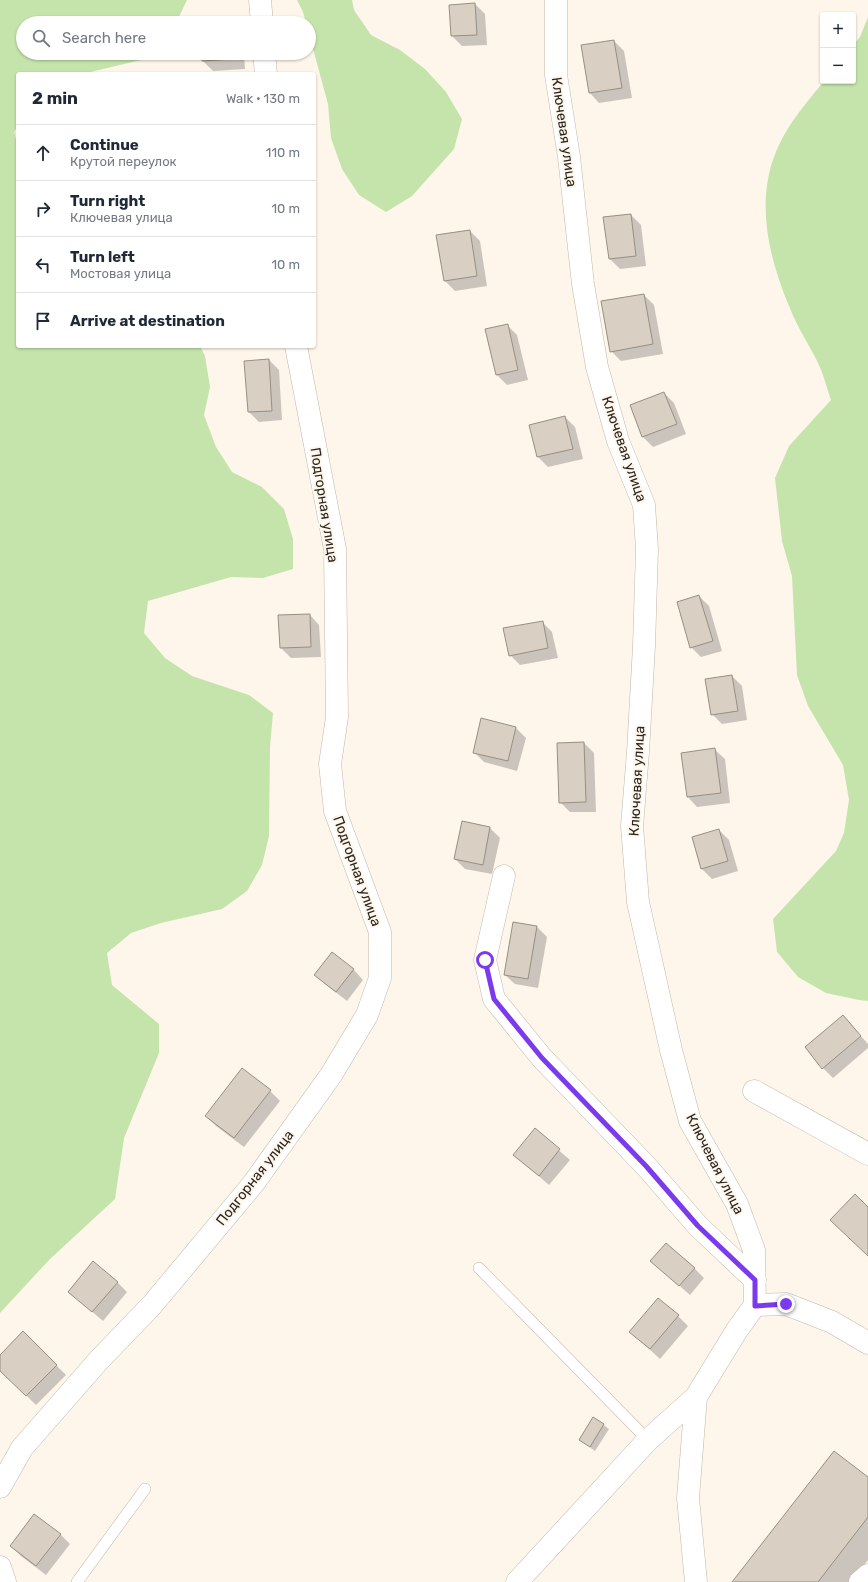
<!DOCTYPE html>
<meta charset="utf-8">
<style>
:root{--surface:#fff;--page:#f6f6f7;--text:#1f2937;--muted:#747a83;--line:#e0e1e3}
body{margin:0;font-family:Rubik,sans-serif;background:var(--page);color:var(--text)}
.controls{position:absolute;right:12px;top:12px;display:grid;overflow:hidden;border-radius:4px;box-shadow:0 1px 3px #0004}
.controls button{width:36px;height:36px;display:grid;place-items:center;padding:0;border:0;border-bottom:1px solid var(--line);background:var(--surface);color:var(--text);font:20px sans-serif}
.stop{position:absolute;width:12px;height:12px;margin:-9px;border:3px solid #7c3aed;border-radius:50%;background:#fff}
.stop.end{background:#7c3aed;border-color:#fff;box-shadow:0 1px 4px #0008}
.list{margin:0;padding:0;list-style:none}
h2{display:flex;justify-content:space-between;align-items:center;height:52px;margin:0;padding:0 16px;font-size:17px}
h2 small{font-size:13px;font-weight:400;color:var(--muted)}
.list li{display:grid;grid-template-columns:26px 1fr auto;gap:12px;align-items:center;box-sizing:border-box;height:56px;padding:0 16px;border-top:1px solid var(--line)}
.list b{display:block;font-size:15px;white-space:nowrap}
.list p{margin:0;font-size:13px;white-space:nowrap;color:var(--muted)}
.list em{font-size:13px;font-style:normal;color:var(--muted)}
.icon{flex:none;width:22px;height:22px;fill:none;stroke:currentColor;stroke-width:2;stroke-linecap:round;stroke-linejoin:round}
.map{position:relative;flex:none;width:868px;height:1582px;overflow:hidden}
.search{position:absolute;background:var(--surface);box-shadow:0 1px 3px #0004;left:16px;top:16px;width:300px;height:44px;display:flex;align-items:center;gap:10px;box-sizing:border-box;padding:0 14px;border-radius:22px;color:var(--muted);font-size:15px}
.panel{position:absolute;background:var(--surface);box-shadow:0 1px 3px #0004;left:16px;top:72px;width:300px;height:276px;border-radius:4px}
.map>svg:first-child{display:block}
.green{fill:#c4e4ab}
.shadow{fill:#0003}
.building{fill:#d9cfc2;stroke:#988f83}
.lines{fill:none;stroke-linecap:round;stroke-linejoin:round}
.service-casing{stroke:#c2b7ab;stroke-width:12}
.minor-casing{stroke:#c2b7ab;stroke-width:23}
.service{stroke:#fff;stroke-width:11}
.minor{stroke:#fff;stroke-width:22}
.route{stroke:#7c3aed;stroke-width:5}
.labels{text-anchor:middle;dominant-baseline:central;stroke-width:4;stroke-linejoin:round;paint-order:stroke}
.street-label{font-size:14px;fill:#292520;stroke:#fef6eb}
</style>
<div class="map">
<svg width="868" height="1582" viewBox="0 0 868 1582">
<rect width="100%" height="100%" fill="#fef6eb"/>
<g class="green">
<path d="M0,0H187L176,23H23V53H152L145,59L82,74H18V125L14,132L18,147V346H200L205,356L210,387L204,415L216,447L232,472L262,487L284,509L293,539V569L263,578L231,577L148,601L144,633L165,658L192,676L249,695L273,713L270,747L269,836L262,865L247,891L222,909L161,923L131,933L107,953L112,985L159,1024V1053L124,1138L115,1199L49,1260L0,1313Z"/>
<path d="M297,0H352L354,10L371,35L400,50L425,69L446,92L462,119L454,149L412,196L386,212L359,195L342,169L331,138L328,104L309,34V23H306L303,12Z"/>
<path d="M868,17V1001L859,1000L826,993L798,977L777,952L773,919L836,851L844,833L849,800L843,765L808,706L797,675L792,576L782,541L775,478L789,446L831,400C827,389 824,376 819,365C810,346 797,327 789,306C768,256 754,197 779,145C790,121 808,101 824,81H853V45L860,37Z"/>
</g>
<g class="shadow">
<path d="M475,4L485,14L487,45L462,46L452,36L450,6Z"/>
<path d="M614,41L624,51L632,98L599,103L590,93L582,46Z"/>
<path d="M203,53H244L245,69L213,71L203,61Z"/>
<path d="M631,215L641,225L646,266L620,269L610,259Z"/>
<path d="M470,231L480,241L487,286L455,291L445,281L438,236Z"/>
<path d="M644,295L654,305L663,354L621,361L611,351Z"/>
<path d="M507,325L517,335L528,380L507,385L497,375L486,330Z"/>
<path d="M269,360L279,370L282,420L259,422L249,412L245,362Z"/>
<path d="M664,393L674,403L686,434L653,447L643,437L631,406Z"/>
<path d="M565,417L575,427L583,459L548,467L538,457L530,426Z"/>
<path d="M699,596L709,606L722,651L701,657L691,647Z"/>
<path d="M310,615L319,625L321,657L291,658L281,648L279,616Z"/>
<path d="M542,622L552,632L558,658L520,665L510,655Z"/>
<path d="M732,676L742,686L747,720L722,724L712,714Z"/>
<path d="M516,728L526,738L517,771L484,762L474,752Z"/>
<path d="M558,743H584L594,753L596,812H570L560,802Z"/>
<path d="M715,750L725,759L730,803L697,807L688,797Z"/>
<path d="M463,822L490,828L500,838L492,874L465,869L455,859Z"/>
<path d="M719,830L729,840L738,871L712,879L702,869L693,838Z"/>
<path d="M537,927L547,937L538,988L515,984L505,975Z"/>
<path d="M332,953L354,970L363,980L347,1001L325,984L315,975Z"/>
<path d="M843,1016L868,1044V1048L833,1078L823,1068Z"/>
<path d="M242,1069L270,1091L280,1101L244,1147L216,1126L206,1116Z"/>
<path d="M535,1130L570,1160L549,1185L514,1155Z"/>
<path d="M651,1261L694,1268L704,1278L690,1295Z"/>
<path d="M117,1282L127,1292L103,1321L69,1292Z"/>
<path d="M678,1316L688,1326L660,1359L631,1332Z"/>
<path d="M23,1332L66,1375L36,1405L0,1370V1356Z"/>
<path d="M594,1418L609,1429L595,1451L580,1440Z"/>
<path d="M868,1478V1560L851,1582H734Z"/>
<path d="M60,1534L70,1544L46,1575L21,1556L11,1546Z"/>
</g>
<g class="building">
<path d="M475,3L477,35L451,36L449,5Z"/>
<path d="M614,40L622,88L589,93L581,45Z"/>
<path d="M202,53H235V59L202,61Z"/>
<path d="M631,214L636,256L609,259L603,217Z"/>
<path d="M470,230L477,276L444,281L436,235Z"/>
<path d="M644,294L653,344L610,352L601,301Z"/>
<path d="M508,324L518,370L496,375L485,329Z"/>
<path d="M269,359L272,411L248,412L244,361Z"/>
<path d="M664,392L677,424L642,437L630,405Z"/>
<path d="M565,416L573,449L537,457L529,425Z"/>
<path d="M699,595L713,641L690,648L677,602Z"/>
<path d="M310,614L311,647L280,648L278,615Z"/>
<path d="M543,621L548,648L509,656L503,628Z"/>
<path d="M732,675L738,711L711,715L705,679Z"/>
<path d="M481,718L516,727L508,761L473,753Z"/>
<path d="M584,742L586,802L559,803L557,743Z"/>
<path d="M715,748L721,793L687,797L681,753Z"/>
<path d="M462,821L490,827L483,865L454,859Z"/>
<path d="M719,829L728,861L701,869L692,837Z"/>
<path d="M513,922L537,926L528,979L504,975Z"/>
<path d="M332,952L354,969L336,992L314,975Z"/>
<path d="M843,1015L861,1036L822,1069L805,1047Z"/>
<path d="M242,1068L271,1090L234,1138L205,1116Z"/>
<path d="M535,1128L560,1149L539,1176L513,1155Z"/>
<path d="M855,1194L868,1207V1256L830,1220Z"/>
<path d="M666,1243L695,1268L679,1286L650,1261Z"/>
<path d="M93,1261L118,1282L92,1312L68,1292Z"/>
<path d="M658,1298L679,1315L650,1349L629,1332Z"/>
<path d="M23,1331L57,1365L26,1396L0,1371V1355Z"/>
<path d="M593,1417L604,1424L590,1447L579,1440Z"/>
<path d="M834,1451L868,1477V1517L818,1582H732Z"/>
<path d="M34,1514L61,1534L36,1566L10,1546Z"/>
</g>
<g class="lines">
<defs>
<g id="service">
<path d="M479,1268L648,1440"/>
<path d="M77,1582L145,1489"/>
</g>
<g id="minor">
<path d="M260,0L262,23"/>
<path d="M556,0V75L569,157L583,284L597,367L618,441L644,505L647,549L644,646L638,752L632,826L638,902L671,1050L690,1121L737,1204L754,1250L755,1305L737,1330L696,1397L688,1498L696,1582"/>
<path d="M264,53L266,74"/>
<path d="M504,876L485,960L494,999L542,1058L646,1166L698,1226L755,1280"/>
<path d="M754,1091L868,1154"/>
<path d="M755,1305L786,1304L832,1322L868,1343"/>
<path d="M0,1487L22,1448L99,1360L152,1305L253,1184L331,1075L367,1015L380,978V932L335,811L330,764L337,717L335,549L296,346"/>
<path d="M0,1567L5,1582"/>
<path d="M517,1582L648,1440L696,1397"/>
<path d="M860,1582L868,1575"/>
</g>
</defs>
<use href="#service" class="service-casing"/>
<use href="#minor" class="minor-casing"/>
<use href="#service" class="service"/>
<use href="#minor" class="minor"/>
</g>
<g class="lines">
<path class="route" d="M485,960L494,999L542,1058L646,1166L698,1226L755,1280V1306L786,1304"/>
</g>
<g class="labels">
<g class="street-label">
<text transform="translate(564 132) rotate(82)">Ключевая улица</text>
<text transform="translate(624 449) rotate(71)">Ключевая улица</text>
<text transform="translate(324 505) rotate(81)">Подгорная улица</text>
<text transform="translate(637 781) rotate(-87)">Ключевая улица</text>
<text transform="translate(357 871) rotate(70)">Подгорная улица</text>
<text transform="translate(715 1164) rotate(63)">Ключевая улица</text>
<text transform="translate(255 1178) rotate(-52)">Подгорная улица</text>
</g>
</g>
</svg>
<div class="controls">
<button>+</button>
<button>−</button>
</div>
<div class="stop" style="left:485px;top:960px"></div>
<div class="stop end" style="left:786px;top:1304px"></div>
<div class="search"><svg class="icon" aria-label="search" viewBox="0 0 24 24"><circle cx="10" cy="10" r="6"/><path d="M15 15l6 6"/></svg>Search here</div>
<section class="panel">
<h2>2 min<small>Walk · 130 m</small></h2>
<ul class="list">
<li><svg class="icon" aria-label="ahead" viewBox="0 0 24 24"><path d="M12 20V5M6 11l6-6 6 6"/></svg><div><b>Continue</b><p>Крутой переулок</p></div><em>110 m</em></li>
<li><svg class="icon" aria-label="right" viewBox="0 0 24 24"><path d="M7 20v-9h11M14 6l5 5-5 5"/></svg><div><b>Turn right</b><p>Ключевая улица</p></div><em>10 m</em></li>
<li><svg class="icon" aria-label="left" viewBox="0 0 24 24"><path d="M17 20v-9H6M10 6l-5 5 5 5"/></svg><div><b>Turn left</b><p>Мостовая улица</p></div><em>10 m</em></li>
<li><svg class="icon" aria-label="arrive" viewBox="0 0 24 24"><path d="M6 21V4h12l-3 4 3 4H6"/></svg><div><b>Arrive at destination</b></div></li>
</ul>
</section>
</div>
